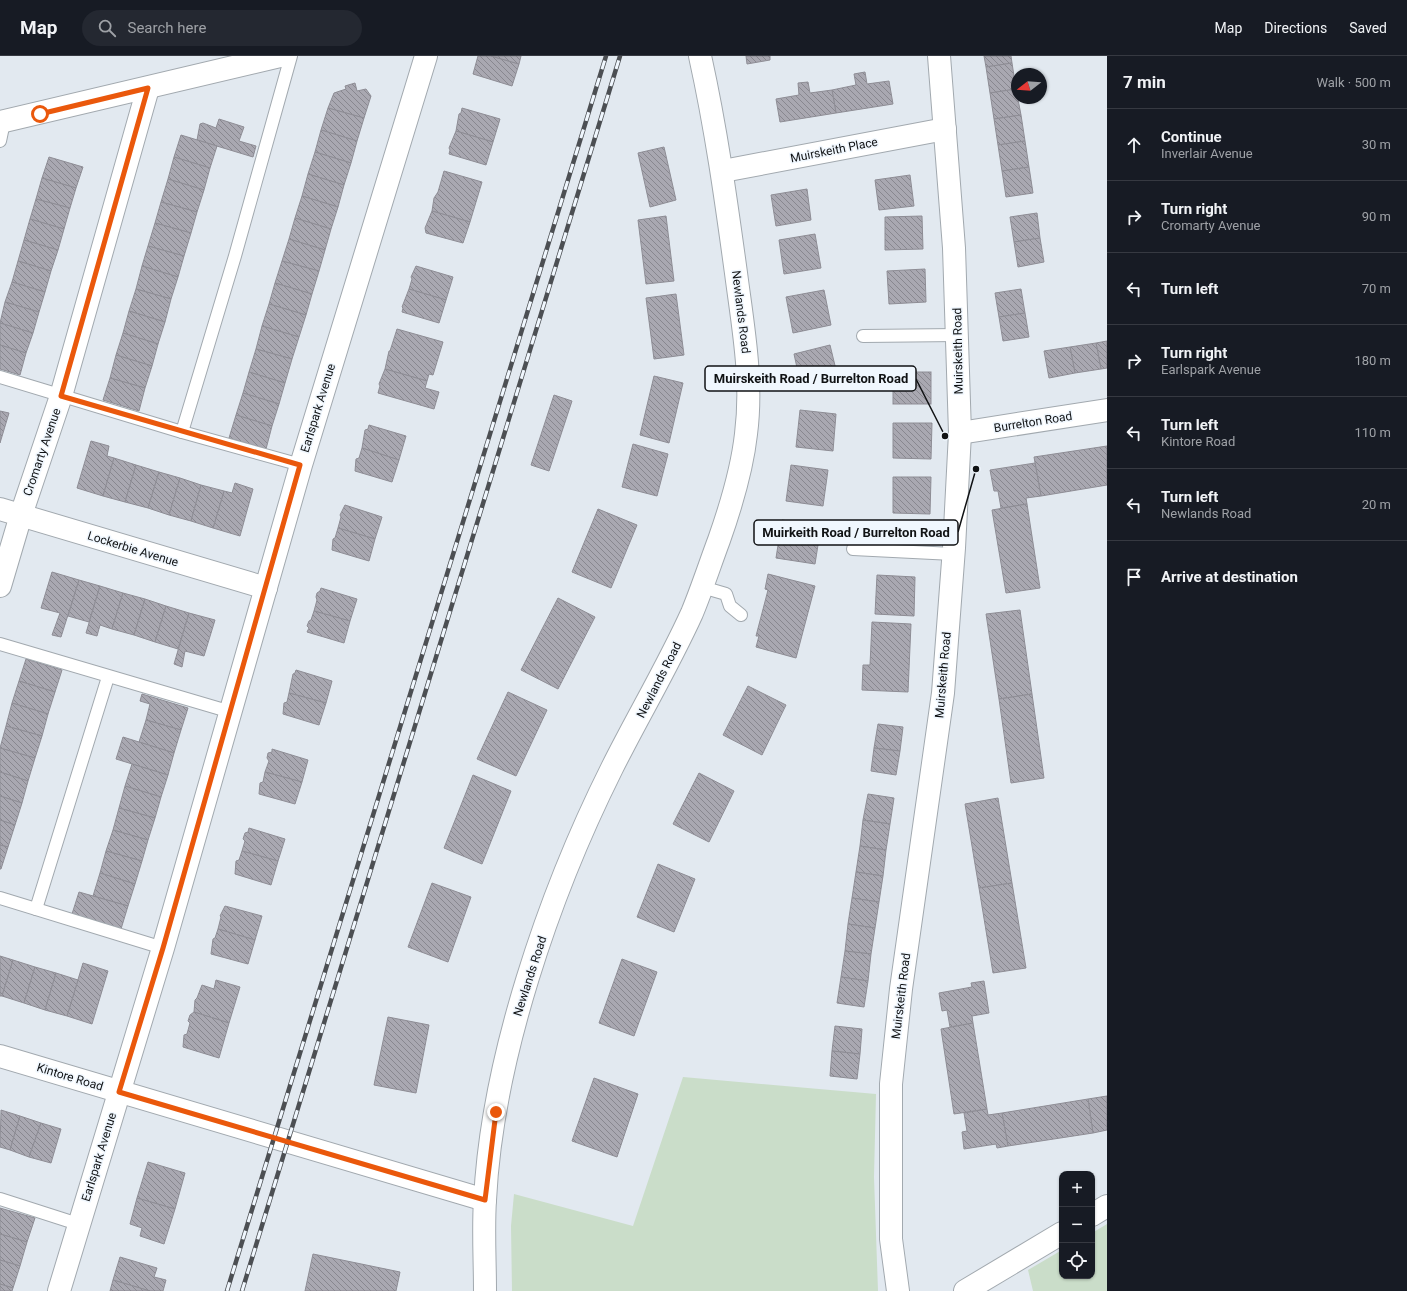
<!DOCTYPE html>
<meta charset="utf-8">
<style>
:root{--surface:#171b24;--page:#242831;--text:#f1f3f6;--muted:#9ea1a6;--line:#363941}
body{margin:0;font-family:Roboto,sans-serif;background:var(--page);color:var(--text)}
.controls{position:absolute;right:12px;bottom:12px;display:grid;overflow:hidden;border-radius:8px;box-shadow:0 1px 3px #0004}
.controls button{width:36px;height:36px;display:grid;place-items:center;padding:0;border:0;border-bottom:1px solid var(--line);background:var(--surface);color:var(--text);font:20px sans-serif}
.compass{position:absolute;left:1011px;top:12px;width:36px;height:36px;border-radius:50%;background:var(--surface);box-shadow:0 1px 3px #0004;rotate:253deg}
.stop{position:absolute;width:12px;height:12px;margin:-9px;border:3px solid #ea580c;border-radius:50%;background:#fff}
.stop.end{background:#ea580c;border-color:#fff;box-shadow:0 1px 4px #0008}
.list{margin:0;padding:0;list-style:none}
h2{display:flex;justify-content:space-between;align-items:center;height:52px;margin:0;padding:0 16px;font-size:17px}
h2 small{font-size:13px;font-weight:400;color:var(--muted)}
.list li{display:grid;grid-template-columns:26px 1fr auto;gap:12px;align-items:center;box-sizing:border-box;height:72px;padding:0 16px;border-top:1px solid var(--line)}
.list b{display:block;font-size:15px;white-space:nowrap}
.list p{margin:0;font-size:13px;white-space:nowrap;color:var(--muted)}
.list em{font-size:13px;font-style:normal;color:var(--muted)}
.icon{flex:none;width:22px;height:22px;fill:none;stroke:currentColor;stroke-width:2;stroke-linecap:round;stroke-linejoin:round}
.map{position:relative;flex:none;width:1107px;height:1235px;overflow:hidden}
header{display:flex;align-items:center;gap:24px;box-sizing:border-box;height:56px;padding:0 20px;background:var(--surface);border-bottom:1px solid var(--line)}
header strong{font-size:19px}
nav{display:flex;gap:22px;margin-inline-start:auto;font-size:14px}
.search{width:280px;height:36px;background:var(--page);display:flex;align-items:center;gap:10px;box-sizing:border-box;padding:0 14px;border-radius:22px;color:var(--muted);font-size:15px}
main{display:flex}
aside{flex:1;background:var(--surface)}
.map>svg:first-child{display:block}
.park{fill:#caddc9}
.building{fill:url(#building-back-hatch);stroke:#8e8d95}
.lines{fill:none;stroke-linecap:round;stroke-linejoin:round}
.service-casing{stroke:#a2a9af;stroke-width:14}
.minor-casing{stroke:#a2a9af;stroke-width:24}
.tertiary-casing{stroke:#a2a9af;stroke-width:24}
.service{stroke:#fff;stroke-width:12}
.minor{stroke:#fff;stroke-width:22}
.tertiary{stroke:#fff;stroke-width:22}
.rail-casing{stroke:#4c4f53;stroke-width:4.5}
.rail{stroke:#f0f7fe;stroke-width:3;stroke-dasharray:9;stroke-linecap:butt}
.route{stroke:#ea580c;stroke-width:5}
.labels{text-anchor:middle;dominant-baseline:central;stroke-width:3;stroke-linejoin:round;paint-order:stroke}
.street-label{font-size:12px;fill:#101214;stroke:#f0f7fe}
.leader{fill:none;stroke:#101214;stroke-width:1.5}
.callout-dot{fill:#101214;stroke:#f0f7fe;stroke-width:1.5}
.callout{fill:#f0f7fe;stroke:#101214;stroke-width:1.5}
.callout-label{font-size:13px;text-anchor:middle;font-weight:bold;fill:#101214}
</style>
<header>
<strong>Map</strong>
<div class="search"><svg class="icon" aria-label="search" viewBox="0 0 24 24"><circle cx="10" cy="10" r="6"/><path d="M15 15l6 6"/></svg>Search here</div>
<nav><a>Map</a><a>Directions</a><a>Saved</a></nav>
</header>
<main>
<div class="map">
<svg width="1107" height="1235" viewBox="0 0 1107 1235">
<defs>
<pattern id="building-back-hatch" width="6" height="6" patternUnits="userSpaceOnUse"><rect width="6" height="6" fill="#a9a8b1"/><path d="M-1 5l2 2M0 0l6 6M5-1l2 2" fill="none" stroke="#88878f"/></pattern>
</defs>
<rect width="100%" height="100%" fill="#e2e9f0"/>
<g class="park">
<path d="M683,1021L876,1038L874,1121L878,1235H512L511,1170L514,1138L633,1170Z"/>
<path d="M1107,1168V1235H1033L1028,1214L1062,1194V1220H1092V1177Z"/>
</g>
<g class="building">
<path d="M478,0H491L519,8L512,30L473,18Z"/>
<path d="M491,0H521L519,8Z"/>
<path d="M746,0H770V4L747,8Z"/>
<path d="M984,0H1011L1012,7L986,11Z"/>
<path d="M1012,7L1016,33L990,37L986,11Z"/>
<path d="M865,16L867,28L889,25L893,48L836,57L832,34L856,29L854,18Z"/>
<path d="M808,26L810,37L832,34L836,57L780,66L776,43L799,39L798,27Z"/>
<path d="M355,27L357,35L366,33L371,40L364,62L328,52L334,37L346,33L345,30Z"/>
<path d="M1016,33L1021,59L994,63L990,37Z"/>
<path d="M328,52L364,62L357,85L321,74Z"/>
<path d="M462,52L500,63L493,86L456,75L459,58L461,57Z"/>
<path d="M1021,59L1025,85L998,89L994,63Z"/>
<path d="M219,63L244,71L239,85L256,90L253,101L197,84L200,68L203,67L216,72Z"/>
<path d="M321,74L357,85L351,107L315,96Z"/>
<path d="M456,75L493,86L486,109L449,98L450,94L449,92Z"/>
<path d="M181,79L217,90L210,112L174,101Z"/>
<path d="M1025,85L1029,111L1002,115L998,89Z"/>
<path d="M664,91L676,144L650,151L638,97Z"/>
<path d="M315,96L351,107L344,129L308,118Z"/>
<path d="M49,101L83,111L76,132L42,122Z"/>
<path d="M174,101L210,112L204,134L168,123Z"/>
<path d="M1029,111L1033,137L1006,141L1002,115Z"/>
<path d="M444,115L482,126L470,166L432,155L434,142L438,136Z"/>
<path d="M308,118L344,129L338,151L302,140Z"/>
<path d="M910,119L914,150L879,154L875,124Z"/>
<path d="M42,122L76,132L70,152L36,143Z"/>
<path d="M168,123L204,134L197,156L161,146Z"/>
<path d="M807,133L811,164L776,170L771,139Z"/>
<path d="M302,140L338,151L331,173L295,162Z"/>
<path d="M36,143L70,152L64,173L30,163Z"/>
<path d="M161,146L197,156L191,177L155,167Z"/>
<path d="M432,155L470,166L463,187L426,177L425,172Z"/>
<path d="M1037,157L1040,182L1014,186L1010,161Z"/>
<path d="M666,160L674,225L646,228L638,164Z"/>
<path d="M922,160L923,193L885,194V161Z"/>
<path d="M295,162L331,173L325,194L289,183Z"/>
<path d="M30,163L64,173L58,194L24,184Z"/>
<path d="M155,167L191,177L184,200L148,190Z"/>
<path d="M815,178L821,212L784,218L779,184Z"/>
<path d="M1040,182L1044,206L1018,211L1014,186Z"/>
<path d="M289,183L325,194L319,215L282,205Z"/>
<path d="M24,184L58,194L51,215L18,205Z"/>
<path d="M148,190L184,200L178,221L142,210Z"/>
<path d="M18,205L51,215L45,236L12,226Z"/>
<path d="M282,205L319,215L312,238L275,227Z"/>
<path d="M142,210L178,221L171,243L136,233Z"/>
<path d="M416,210L453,221L446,244L409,233L412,223L411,221Z"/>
<path d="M925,213L926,246L889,248L887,215Z"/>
<path d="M12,226L45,236L39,256L5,246Z"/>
<path d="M275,227L312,238L306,259L269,248Z"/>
<path d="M136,233L171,243L165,266L129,255Z"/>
<path d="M409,233L446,244L439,267L402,256L403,252L402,251Z"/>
<path d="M1021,233L1025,257L999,261L995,237Z"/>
<path d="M824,234L831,269L793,277L786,241Z"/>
<path d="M676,238L684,299L654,303L646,242Z"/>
<path d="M5,246L39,256L33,277L0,267Z"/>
<path d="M269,248L306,259L299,281L262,270Z"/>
<path d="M129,255L165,266L158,288L123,277Z"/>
<path d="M1025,257L1029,281L1003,285L999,261Z"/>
<path d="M0,267L33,277L26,297L0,289Z"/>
<path d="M262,270L299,281L292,303L256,293Z"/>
<path d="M397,273L443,286L433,319L429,318L427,325L385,313L389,295H390Z"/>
<path d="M123,277L158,288L152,310L116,299Z"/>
<path d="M1107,285V312L1101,313L1096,287Z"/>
<path d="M1096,287L1101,313L1075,317L1070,291Z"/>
<path d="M0,289L26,297L20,319L0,313Z"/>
<path d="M830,289L838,322L801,330L794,298Z"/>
<path d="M1070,291L1075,317L1049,322L1044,295Z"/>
<path d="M256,293L292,303L285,327L249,316Z"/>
<path d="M116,299L152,310L145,332L110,322Z"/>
<path d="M385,313L427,325L425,332L439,336L434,353L378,337L380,330L379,328Z"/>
<path d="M249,316L285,327L279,348L243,337Z"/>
<rect x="893" y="316" width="38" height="32"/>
<path d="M654,320L683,327L669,387L640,379Z"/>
<path d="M110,322L145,332L139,355L103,344Z"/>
<path d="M243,337L279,348L272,370L236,359Z"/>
<path d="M554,339L572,345L549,415L531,409Z"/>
<path d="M800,354L836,358L833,395L796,391Z"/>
<path d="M0,355L9,357L0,387Z"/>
<path d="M236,359L272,370L266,393L229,382Z"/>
<path d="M893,367H932L931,403L893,402Z"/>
<path d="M369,369L406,380L399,404L362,392L365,374L368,373Z"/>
<path d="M91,385L109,390L107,400L114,402L103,440L77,432Z"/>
<path d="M633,388L668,398L657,440L622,431Z"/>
<path d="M1107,390V429L1041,440L1034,401Z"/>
<path d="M362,392L399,404L392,426L355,415L356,403L359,402Z"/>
<path d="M114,402L136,409L125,446L103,440Z"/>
<path d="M1035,407L1041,440L1026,442L1027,448L1001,452L998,435H994L990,414Z"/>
<path d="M136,409L159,416L148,452L125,446Z"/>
<path d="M791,409L828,414L823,450L786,445Z"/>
<path d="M159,416L180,422L169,459L148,452Z"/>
<path d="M893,421H931L930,458L893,457Z"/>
<path d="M180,422L201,429L191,465L169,459Z"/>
<path d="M235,427L253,433L240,480L213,472L224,435L232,437Z"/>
<path d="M201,429L224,435L213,472L191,465Z"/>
<path d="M1027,448L1040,532L1006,537L992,454Z"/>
<path d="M345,449L382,461L375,483L338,472L341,461L340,459Z"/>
<path d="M598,453L637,469L611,532L572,516Z"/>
<path d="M782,464L821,470L815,508L776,502Z"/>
<path d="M338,472L375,483L369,505L332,494L333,483L335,482Z"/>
<path d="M52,516L79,524L61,581L52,579L60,557L41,552Z"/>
<path d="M768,518L815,530L796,602L756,591L759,580H756L768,534L765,533Z"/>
<path d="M877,519L915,521L914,560L875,558Z"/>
<path d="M79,524L100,530L89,566L68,560Z"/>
<path d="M100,530L123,537L112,573L100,569L97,580L86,577Z"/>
<path d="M321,532L357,543L350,565L314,555L317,544L316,541L317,537L320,535Z"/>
<path d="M123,537L145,543L134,579L112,573Z"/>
<path d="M558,542L595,561L558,633L521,614Z"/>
<path d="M145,543L166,550L155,586L134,579Z"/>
<path d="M166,550L189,557L178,593L155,586Z"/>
<path d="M1020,554L1032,638L999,643L986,558Z"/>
<path d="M314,555L350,565L344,587L307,576L309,572L307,570L309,565L311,564Z"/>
<path d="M189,557L215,564L204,600L185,595L182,611L174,608Z"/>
<path d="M872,566L911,568L908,636L862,634L863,609H870Z"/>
<path d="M26,603L62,614L55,636L19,625Z"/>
<path d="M296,614L332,625L326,647L289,637L293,618L295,617Z"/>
<path d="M19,625L55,636L48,658L12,647Z"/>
<path d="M748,630L786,649L762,699L723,679Z"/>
<path d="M508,636L547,654L516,720L477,703Z"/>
<path d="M289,637L326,647L319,669L283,658L284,647L287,646Z"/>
<path d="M142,638L188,652L181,674L146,664L150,648L140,645Z"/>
<path d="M1032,638L1044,722L1011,727L999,643Z"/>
<path d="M12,647L48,658L42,680L6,670Z"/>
<path d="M146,664L181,674L174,697L139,686Z"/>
<path d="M878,668L903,671L900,695L874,692Z"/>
<path d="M6,670L42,680L35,702L0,692Z"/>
<path d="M123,681L174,697L168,719L116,703Z"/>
<path d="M0,692L35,702L28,725L0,716Z"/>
<path d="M874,692L900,695L896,719L871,715Z"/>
<path d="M272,693L308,704L302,726L265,716L269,705L267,702L268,697L272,696Z"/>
<path d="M132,708L168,719L161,741L125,730Z"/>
<path d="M0,716L28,725L22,747L0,740Z"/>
<path d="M265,716L302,726L295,748L259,738L260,727L263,726Z"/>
<path d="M699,717L734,735L709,786L673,768Z"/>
<path d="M473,719L511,735L482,808L444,792Z"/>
<path d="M125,730L161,741L155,762L119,752Z"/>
<path d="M868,738L894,742L890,768L863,764Z"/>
<path d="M0,740L22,747L15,769L0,764Z"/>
<path d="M998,742L1012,827L979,832L965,748Z"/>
<path d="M119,752L155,762L148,784L113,774Z"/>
<path d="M0,764L15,769L8,791L0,789Z"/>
<path d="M863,764L890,768L886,794L860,790Z"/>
<path d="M249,772L285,783L278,805L242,795L245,785L243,783L245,777L248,776Z"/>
<path d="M113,774L148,784L142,805L106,795Z"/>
<path d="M0,789L8,791L1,813H0Z"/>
<path d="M860,790L886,794L883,820L856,816Z"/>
<path d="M106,795L142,805L135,828L100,817Z"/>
<path d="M242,795L278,805L271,829L235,818L236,805L239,804Z"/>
<path d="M658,808L695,823L674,876L637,861Z"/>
<path d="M856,816L883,820L879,846L852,842Z"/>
<path d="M100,817L135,828L128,850L93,840Z"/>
<path d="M432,827L471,841L448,906L408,891Z"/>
<path d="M1012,827L1026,912L993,917L979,832Z"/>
<path d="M79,836L128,850L121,873L72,858Z"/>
<path d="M852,842L879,846L875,872L848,868Z"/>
<path d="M225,850L262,860L255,884L218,873L221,861L220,860Z"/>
<path d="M848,868L875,872L871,898L845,895Z"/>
<path d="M218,873L255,884L248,908L211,898L213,883L215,882Z"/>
<path d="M845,895L871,898L868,925L841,921Z"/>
<path d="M0,900L13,904L2,940H0Z"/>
<path d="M622,903L657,916L634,980L599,967Z"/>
<path d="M13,904L35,911L24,947L2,940Z"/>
<path d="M83,907L108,915L92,968L67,960Z"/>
<path d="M35,911L56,917L45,954L24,947Z"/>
<path d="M56,917L78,924L67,960L45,954Z"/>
<path d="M841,921L868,925L864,951L837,947Z"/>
<path d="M216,924L240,931L229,967L194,956L195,944L197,942L202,929L214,933Z"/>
<path d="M984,925L989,957L972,960L973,967L950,971L947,954L942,955L939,937L972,931L971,927Z"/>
<path d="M194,956L229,967L219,1002L183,991L184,979L187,978L190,967L188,965L190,959Z"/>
<path d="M388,961L429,969L416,1037L374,1029Z"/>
<path d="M973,967L987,1053L954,1058L941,973Z"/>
<path d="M835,970L862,973L860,998L832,995Z"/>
<path d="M832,995L860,998L857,1023L830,1020Z"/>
<path d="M594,1022L638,1038L617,1101L572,1085Z"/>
<path d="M1107,1040V1074L1093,1077L1088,1043Z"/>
<path d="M1088,1043L1093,1077L1008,1090L1002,1057Z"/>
<path d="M987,1053L988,1059L1002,1057L1008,1090L997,1092L996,1088L964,1093L962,1076L967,1075L964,1057Z"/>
<path d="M1,1054L20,1060L10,1094L0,1091Z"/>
<path d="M20,1060L41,1067L29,1101L10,1094Z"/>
<path d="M41,1067L61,1073L51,1107L29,1101Z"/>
<path d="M148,1106L185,1117L175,1153L137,1142Z"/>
<path d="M137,1142L175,1153L164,1188L140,1180L142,1172L130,1168Z"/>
<path d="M0,1152L35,1162L27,1186L0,1178Z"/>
<path d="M0,1178L27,1186L20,1210L0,1204Z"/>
<path d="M313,1198L400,1216L396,1235H305Z"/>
<path d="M120,1201L157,1212L154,1221L166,1224L163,1235H150L113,1224Z"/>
<path d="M0,1204L20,1210L13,1232L0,1228Z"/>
<path d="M113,1224L150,1235H110Z"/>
<path d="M0,1228L13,1232L12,1235H0Z"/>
</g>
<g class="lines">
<defs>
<g id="service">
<path d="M0,85L4,66"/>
<path d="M863,280L958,279"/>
<path d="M0,321L182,376L301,409"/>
<path d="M182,376L235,200L291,0"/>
<path d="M853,493L953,498"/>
<path d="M702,531L726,538L730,550L741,559"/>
<path d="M0,588L231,656"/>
<path d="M0,842L163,892"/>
<path d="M36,853L108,621"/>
<path d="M0,1143L78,1168"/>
</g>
<g id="minor">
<path d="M0,66L280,0"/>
<path d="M723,115L945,73"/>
<path d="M960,377L1107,354"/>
<path d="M0,453L266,532"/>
<path d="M0,530L21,459L61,340L148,32"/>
<path d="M0,1000L485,1144"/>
<path d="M1092,1159L1107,1150"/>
<path d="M59,1235L163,892L301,409L426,0"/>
<path d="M898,1235L891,1183V1028L901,933L943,637L954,492L960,377L954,192L939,0"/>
<path d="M965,1235L1062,1177"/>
</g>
<path id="tertiary" d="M485,1235C485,1205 483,1174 485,1144C492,1004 549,838 612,712C638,660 668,610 692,557C702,533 710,508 719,484C731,450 742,414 746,378C753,324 743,271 736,217C726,144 716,72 700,0"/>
</defs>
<use href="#service" class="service-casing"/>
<use href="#minor" class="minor-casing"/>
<use href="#tertiary" class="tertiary-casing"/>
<use href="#service" class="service"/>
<use href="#minor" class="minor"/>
<use href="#tertiary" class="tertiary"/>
<defs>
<g id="rail">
<path d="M227,1235L606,0"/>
<path d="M242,1235L620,0"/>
</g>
</defs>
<use href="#rail" class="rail-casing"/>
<use href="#rail" class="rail"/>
</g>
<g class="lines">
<path class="route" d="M40,58L148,32L61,340L300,409L163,892L119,1036L485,1144L496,1056"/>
</g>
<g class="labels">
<g class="street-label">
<text transform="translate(834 94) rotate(-11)">Muirskeith Place</text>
<text transform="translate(741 256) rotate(83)">Newlands Road</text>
<text transform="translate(958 295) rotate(-91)">Muirskeith Road</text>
<text transform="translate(318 352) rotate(-73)">Earlspark Avenue</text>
<text transform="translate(1033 366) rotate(-9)">Burrelton Road</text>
<text transform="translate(42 396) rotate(-71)">Cromarty Avenue</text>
<text transform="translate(133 493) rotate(17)">Lockerbie Avenue</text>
<text transform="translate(943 619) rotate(-85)">Muirskeith Road</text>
<text transform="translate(659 624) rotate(-63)">Newlands Road</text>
<text transform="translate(530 920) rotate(-72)">Newlands Road</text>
<text transform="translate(901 940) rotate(-83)">Muirskeith Road</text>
<text transform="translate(70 1021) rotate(17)">Kintore Road</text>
<text transform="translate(99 1101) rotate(-73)">Earlspark Avenue</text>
</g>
</g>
<path class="leader" d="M945 380L916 323M976 413L958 476"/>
<g class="callout-dot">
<circle cx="945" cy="380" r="4"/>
<circle cx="976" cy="413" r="4"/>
</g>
<g class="callout">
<rect x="705" y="310" width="211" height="25" rx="4"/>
<rect x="754" y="464" width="204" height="25" rx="4"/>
</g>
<g class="callout-label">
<text x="811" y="327">Muirskeith Road / Burrelton Road</text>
<text x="856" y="481">Muirkeith Road / Burrelton Road</text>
</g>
</svg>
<div class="controls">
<button>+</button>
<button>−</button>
<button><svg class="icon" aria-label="locate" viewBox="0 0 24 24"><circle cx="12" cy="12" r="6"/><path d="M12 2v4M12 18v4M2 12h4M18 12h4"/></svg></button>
</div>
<svg class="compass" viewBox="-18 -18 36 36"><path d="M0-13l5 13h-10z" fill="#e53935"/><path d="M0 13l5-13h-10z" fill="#9ea1a6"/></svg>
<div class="stop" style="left:40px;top:58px"></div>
<div class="stop end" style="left:496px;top:1056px"></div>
</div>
<aside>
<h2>7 min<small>Walk · 500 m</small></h2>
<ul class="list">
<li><svg class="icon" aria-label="ahead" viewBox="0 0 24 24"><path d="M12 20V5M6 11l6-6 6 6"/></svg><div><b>Continue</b><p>Inverlair Avenue</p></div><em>30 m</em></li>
<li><svg class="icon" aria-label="right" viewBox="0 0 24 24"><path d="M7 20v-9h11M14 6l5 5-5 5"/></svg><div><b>Turn right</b><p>Cromarty Avenue</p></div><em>90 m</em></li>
<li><svg class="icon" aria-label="left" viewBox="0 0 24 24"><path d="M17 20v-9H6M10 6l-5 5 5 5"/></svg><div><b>Turn left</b></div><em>70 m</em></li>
<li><svg class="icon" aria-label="right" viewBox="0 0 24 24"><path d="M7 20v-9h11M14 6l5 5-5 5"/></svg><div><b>Turn right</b><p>Earlspark Avenue</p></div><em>180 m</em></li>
<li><svg class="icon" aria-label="left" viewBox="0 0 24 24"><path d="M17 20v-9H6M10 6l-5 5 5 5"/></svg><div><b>Turn left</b><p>Kintore Road</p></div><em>110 m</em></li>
<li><svg class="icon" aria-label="left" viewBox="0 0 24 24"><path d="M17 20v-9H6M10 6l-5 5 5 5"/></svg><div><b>Turn left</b><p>Newlands Road</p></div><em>20 m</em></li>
<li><svg class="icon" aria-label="arrive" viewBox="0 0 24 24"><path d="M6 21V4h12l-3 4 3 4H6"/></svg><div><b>Arrive at destination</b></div></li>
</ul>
</aside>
</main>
